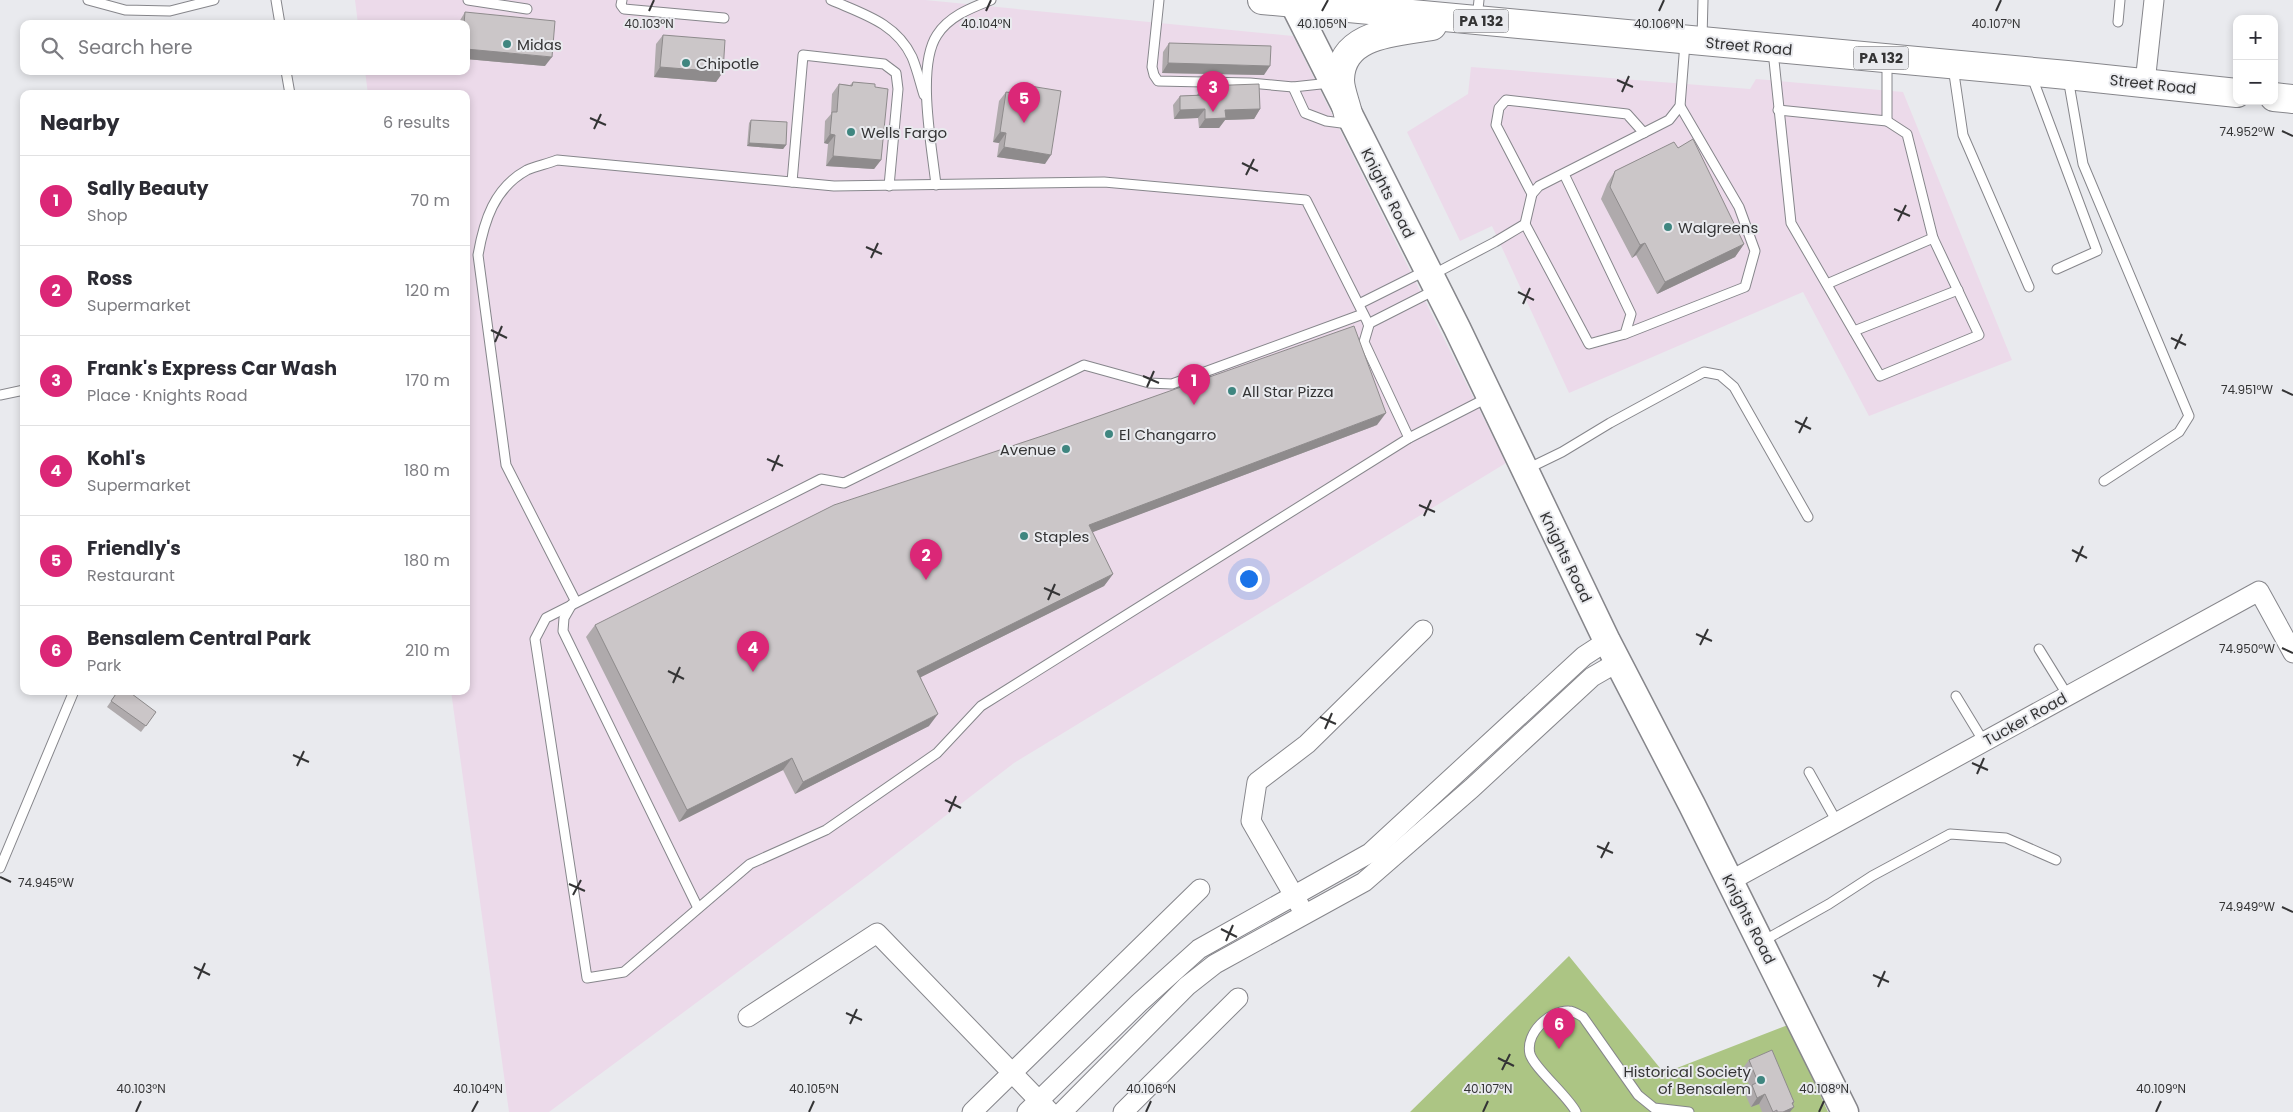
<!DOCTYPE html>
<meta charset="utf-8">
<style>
:root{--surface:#fff;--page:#f2f2f3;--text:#2b2b33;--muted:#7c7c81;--line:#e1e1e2;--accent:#db2777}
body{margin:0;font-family:Poppins,sans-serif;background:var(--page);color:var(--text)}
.controls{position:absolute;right:15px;top:15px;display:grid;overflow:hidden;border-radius:10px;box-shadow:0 2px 8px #0003}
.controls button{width:45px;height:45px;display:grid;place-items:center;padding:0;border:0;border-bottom:1px solid var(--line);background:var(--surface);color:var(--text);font:25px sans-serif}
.you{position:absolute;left:1248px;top:578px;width:18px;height:18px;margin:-12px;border:4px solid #fff;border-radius:50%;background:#1a73e8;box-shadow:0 0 0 8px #1a73e833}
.badge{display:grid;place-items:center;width:32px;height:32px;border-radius:50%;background:var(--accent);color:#fff;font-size:16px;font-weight:700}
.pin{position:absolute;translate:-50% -41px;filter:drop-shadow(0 1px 2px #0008)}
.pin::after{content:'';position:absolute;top:26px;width:18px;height:15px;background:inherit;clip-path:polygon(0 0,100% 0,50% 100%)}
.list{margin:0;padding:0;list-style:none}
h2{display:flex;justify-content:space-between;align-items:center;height:65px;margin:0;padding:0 20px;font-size:21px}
h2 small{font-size:16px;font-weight:400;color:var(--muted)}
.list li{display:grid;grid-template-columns:32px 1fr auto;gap:15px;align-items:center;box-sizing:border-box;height:90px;padding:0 20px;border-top:1px solid var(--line)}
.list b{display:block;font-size:19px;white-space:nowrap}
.list p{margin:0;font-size:16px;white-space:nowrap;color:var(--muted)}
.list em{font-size:16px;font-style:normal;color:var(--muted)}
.icon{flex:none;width:28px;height:28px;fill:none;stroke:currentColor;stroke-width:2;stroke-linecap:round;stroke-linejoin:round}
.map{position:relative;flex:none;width:2293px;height:1112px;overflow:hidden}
.search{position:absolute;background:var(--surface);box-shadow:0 2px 8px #0003;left:20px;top:20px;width:450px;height:55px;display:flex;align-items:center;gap:12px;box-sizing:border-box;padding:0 18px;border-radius:10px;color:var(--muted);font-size:19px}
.panel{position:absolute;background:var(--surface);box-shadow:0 2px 8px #0003;left:20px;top:90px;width:450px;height:605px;border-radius:10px}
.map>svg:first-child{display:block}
.commercial{fill:#ecdaea}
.green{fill:#acc584}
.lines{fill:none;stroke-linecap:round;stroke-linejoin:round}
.service-casing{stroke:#86868b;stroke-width:11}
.minor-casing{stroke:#86868b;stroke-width:21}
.secondary-casing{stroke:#86868b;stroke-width:29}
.primary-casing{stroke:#86868b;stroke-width:30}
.service{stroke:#fff;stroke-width:9}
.minor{stroke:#fff;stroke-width:19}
.secondary{stroke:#fff;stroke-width:26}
.primary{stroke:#fff;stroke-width:28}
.wall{fill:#afaaac}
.shaded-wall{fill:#8e8b8c}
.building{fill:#cbc6c8;stroke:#8e8b8c}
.ticks{fill:none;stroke:#343435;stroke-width:2}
.poi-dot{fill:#3f8680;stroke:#e9eaee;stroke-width:2}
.labels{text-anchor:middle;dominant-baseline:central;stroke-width:4;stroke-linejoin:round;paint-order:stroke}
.shield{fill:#e9eaee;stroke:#6a6b6c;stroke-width:1}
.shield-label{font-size:14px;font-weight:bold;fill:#343435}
.poi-label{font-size:15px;fill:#343435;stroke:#e9eaee;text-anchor:start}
.street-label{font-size:15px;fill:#343435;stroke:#e9eaee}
.ticks-label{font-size:12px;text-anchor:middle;fill:#343435;stroke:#e9eaee;stroke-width:4;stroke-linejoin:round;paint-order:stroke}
</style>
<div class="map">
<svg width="2293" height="1112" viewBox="0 0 2293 1112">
<rect width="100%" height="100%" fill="#e9eaee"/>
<g class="commercial">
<path d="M355,0H925L1293,36L1506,463L1014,763L866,877L549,1112H509L451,691H466V94H368L365,71H466V24H358Z"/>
<path d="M1471,67L1750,89L1756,79L1903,92L2012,360L1869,416L1803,292L1569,393L1492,226L1460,241L1407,132L1468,94Z"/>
</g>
<path class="green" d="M1569,956L1664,1073L1788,1025L1828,1112H1410Z"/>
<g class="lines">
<defs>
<g id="service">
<path d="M88,0L125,10L170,11L214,0"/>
<path d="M276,0L280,24"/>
<path d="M468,0L527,9"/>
<path d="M622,0L621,5L624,9L724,18"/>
<path d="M831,0C863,14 896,23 912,57C917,69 920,82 924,95"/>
<path d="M1159,0L1152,67L1154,75L1158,81L1250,83L1293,87L1330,83"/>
<path d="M1477,18L1479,0"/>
<path d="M2118,22L2120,0"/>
<path d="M1702,38L1703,0"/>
<path d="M1773,51L1791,223L1880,376L1979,335L1933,238L1907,134L1887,121"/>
<path d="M1953,67L1963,135L2029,287"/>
<path d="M286,71L290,94"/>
<path d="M2032,77L2097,251L2057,269"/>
<path d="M2068,78L2083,164L2189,416L2179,432L2104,481"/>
<path d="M1293,87L1305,113L1326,121L1349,124"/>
<path d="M1778,110L1887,121V62"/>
<path d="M792,182L803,55L884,64L896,73L898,89L889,186"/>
<path d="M936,185C932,147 916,67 937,35C949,16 971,8 991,0"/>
<path d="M1532,194L1496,125L1499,108L1506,100L1627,114L1644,133"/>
<path d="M1525,224L1589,344L1625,334L1631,314L1564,174"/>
<path d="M1432,275L1495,242L1525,224L1532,194L1539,186L1669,120L1680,106L1685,43"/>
<path d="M1827,284L1933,238"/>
<path d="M1359,304L1425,271"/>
<path d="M1363,314L1172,384L1149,383L1084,365L844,483L821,479L546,618L535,639L587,978L624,972L750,864L826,830L937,753L981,706L1409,438L1487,398"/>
<path d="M1368,324L1435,290"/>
<path d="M1854,331L1958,290"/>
<path d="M1625,334L1745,287L1755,251L1739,207L1680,106"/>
<path d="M0,395L24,390"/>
<path d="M1527,469L1562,452L1610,423L1704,372L1720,375L1734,387L1808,517"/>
<path d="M576,602L506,465L478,255C484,221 494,188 527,170C536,166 547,164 557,160L834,186L1104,182L1306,200L1369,325L1364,342L1409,438"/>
<path d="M572,604L564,618L563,631L698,908"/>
<path d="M2039,649L2068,696"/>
<path d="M1956,696L1984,742"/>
<path d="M1809,772L1837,822"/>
<path d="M0,868L74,691"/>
<path d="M1763,941L1829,904L1872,876L1950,834L2006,838L2056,860"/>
<path d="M1576,1112C1568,1096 1534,1068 1530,1054C1525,1033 1550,1010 1569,1011C1574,1011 1579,1015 1583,1017L1638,1095L1654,1108L1689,1112"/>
</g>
<g id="minor">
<path d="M2145,83L2154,0"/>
<path d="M1730,881L2259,591L2293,653"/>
<path d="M1300,906L1251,821L1257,782L1307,744L1423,630"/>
<path d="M748,1017L877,933L1050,1112"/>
<path d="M972,1112L1200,889"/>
<path d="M1027,1112L1139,1003L1199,949L1370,853L1584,656L1607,641"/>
<path d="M1062,1112L1187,986L1215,964L1364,882L1472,788L1592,677L1618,662"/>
<path d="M1123,1112L1238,998"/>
</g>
<path id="secondary" d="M1293,3L1457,328L1607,641L1692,805L1845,1112"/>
<g id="primary">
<path d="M1262,0L2067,75L2237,93"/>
<path d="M2274,97L2293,99"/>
<path d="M1348,114C1346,104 1340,90 1340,80C1341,32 1398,32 1432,26"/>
</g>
</defs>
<use href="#service" class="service-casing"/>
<use href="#minor" class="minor-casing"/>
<use href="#secondary" class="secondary-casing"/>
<use href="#primary" class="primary-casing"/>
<use href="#service" class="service"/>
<use href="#minor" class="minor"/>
<use href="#secondary" class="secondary"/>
<use href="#primary" class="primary"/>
</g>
<g class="wall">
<path d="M465,12L545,66L466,59V24H459V22Z"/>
<path d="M663,35L723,72L716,82L654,77L656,44Z"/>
<path d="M1169,43L1264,75L1162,73L1163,52Z"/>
<path d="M853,82L875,87L881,160L874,169L826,166L828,144L824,143L825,121L831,114L832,94L839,84L850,85Z"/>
<path d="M1030,86L1045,164L997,157L999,143L993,142L999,101L1006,92L1024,95Z"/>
<path d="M1203,86L1260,109L1254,119L1225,120L1219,128H1199L1198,118L1174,119L1173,105L1180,96L1197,95Z"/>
<path d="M751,120L786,145L783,149L747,146L749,123Z"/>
<path d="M1678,148L1744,244L1735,257L1657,294L1636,255L1632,258L1601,199L1607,184L1615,171Z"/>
<path d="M1377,425L1092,532L1113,574L1104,586L921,677L929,726L795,794L783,770L679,822L586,637L595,625Z"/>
<path d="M118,691L156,712L141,732L107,707Z"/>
<path d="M1749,1060L1794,1102L1793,1105L1790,1112H1762L1759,1104L1751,1107L1745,1094L1750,1087L1742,1069Z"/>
</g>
<g class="shaded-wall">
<path d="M466,49L552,57L545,66L466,59Z"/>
<path d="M1168,63L1270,66L1264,75L1162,73Z"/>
<path d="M660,67L723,72L716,82L654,77Z"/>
<path d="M1205,109L1198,118L1174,119L1180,110Z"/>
<path d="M1260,109L1254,119L1225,120L1219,128H1199L1205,119L1225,110Z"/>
<path d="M1000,132L1006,133L999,143L993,142Z"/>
<path d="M830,134L835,135L828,144L824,143Z"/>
<path d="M749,143L786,145L783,149L747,146Z"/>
<path d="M1004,147L1051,155L1045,164L997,157Z"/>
<path d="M833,156L881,160L874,169L826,166Z"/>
<path d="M1645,243L1636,255L1632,258L1640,245Z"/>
<path d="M1744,244L1735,257L1657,294L1665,282Z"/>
<path d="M1386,413L1377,425L1080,537L1089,525Z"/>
<path d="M1113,574L1104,586L909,683L917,671Z"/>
<path d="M938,714L929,726L795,794L803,782Z"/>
<path d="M792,758L783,770L679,822L687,810Z"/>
<path d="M1765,1094L1759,1104L1751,1107L1757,1098Z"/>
<path d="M1794,1102L1790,1109L1794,1107L1790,1112H1783L1792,1103Z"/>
</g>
<g class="building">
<path d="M465,12L555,21L552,57L466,49V24H464Z"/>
<path d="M663,35L725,40L723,72L660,67Z"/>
<path d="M1169,43L1271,46L1270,66L1168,63Z"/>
<path d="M853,82L875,84V87L888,89L881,160L833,156L835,135L830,134L832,112H837L839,84L852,86Z"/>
<path d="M1259,84L1260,109L1225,110L1226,118L1205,119V109L1180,110V96L1204,95L1203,86Z"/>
<path d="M1030,86L1061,91L1051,155L1004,147L1006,133L1000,132L1006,92L1028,95Z"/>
<path d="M751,120L787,122L786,145L749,143Z"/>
<path d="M1693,139L1744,244L1665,282L1645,243L1640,245L1610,187L1615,171L1674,142L1678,148Z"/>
<path d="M1354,326L1386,413L1089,525L1113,574L917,671L938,714L803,782L792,758L687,810L595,625L834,505L1045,435Z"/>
<path d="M118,691H128L156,712L146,726L111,701Z"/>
<path d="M1772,1050L1794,1102L1792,1103L1794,1107L1783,1112H1777V1110L1773,1112L1765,1094L1757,1098L1752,1085L1758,1082L1749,1060Z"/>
</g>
<path class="ticks" d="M649,11L654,0M986,11L991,0M1322,11L1328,0M1659,11L1664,0M1996,11L2001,0M1617,80L1633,87M1622,92L1629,76M590,118L606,125M594,129L601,114M2282,131L2293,136M1242,163L1258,171M1246,175L1254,159M1894,209L1910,216M1898,221L1906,205M866,247L882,254M871,258L878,243M1518,292L1534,300M1523,304L1530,288M491,330L507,338M2171,338L2186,345M495,342L502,326M2175,349L2182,334M1143,376L1159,383M1147,387L1154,371M2282,390L2293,395M1795,421L1811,429M1799,433L1807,417M767,459L783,466M772,471L779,455M1419,505L1435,512M1424,516L1431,500M2072,550L2087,558M2076,562L2083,546M1044,588L1060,595M1048,600L1055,584M1696,634L1712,641M1700,645L1708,629M2282,648L2293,653M668,671L684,679M673,683L680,667M1320,717L1336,724M1325,729L1332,713M293,755L309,762M1972,763L1988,770M297,766L304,751M1977,774L1984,758M945,800L961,808M949,812L956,796M1597,846L1613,853M1601,858L1609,842M0,877L11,882M569,884L585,891M573,895L581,880M2282,907L2293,912M1221,929L1237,937M1226,941L1233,925M194,967L210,975M1873,975L1889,982M198,979L205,963M1878,987L1885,971M846,1013L862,1020M850,1024L857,1009M1498,1058L1514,1066M1502,1070L1510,1054M136,1112L141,1101M472,1112L478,1101M809,1112L814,1101M1146,1112L1151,1101M1483,1112L1488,1101M1819,1112L1824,1101M2156,1112L2161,1101"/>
<g class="poi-dot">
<circle cx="507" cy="44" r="5"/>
<circle cx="686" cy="63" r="5"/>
<circle cx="851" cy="132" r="5"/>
<circle cx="1668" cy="227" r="5"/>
<circle cx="1232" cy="391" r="5"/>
<circle cx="1109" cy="434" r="5"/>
<circle cx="1066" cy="449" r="5"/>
<circle cx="1024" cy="536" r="5"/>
<circle cx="1761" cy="1080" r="5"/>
</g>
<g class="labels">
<g class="shield">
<rect x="1453.5" y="9.5" width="55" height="23" rx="4"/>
<rect x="1853.5" y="46.5" width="55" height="23" rx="4"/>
</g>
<g class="shield-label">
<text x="1481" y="21">PA 132</text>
<text x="1881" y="58">PA 132</text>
</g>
<g class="poi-label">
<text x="517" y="44">Midas</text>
<text x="696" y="63">Chipotle</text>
<text x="861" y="132">Wells Fargo</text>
<text x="1678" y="227">Walgreens</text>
<text x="1242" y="391">All Star Pizza</text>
<text x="1119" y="434">El Changarro</text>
<text x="1056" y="449" text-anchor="end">Avenue</text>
<text x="1034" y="536">Staples</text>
<text x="1751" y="1071" text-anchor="end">Historical Society<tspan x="1751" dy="17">of Bensalem</tspan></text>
</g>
<g class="street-label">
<text transform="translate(1749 46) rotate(5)">Street Road</text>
<text transform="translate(2153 84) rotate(6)">Street Road</text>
<text transform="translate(1388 193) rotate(63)">Knights Road</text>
<text transform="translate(1566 557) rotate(64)">Knights Road</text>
<text transform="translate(2025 719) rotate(-29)">Tucker Road</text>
<text transform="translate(1749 919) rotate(63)">Knights Road</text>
</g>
</g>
<g class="ticks-label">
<text x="649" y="28">40.103°N</text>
<text x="986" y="28">40.104°N</text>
<text x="1322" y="28">40.105°N</text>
<text x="1659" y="28">40.106°N</text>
<text x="1996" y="28">40.107°N</text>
<text x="2247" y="136">74.952°W</text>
<text x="2247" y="394">74.951°W</text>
<text x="2247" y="653">74.950°W</text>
<text x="46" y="887">74.945°W</text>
<text x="2247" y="911">74.949°W</text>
<text x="141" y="1093">40.103°N</text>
<text x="478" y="1093">40.104°N</text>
<text x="814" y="1093">40.105°N</text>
<text x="1151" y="1093">40.106°N</text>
<text x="1488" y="1093">40.107°N</text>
<text x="1824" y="1093">40.108°N</text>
<text x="2161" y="1093">40.109°N</text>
</g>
</svg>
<div class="controls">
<button>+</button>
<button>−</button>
</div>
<div class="you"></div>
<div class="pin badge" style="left:1194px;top:405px">1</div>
<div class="pin badge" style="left:926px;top:580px">2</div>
<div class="pin badge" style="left:1213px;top:112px">3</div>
<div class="pin badge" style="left:753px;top:672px">4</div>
<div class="pin badge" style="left:1024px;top:123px">5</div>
<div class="pin badge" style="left:1559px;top:1049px">6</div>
<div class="search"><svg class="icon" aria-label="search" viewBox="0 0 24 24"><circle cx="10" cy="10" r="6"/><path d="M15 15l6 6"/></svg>Search here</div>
<section class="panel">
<h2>Nearby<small>6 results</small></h2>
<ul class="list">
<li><span class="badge">1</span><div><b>Sally Beauty</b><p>Shop</p></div><em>70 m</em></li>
<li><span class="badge">2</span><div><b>Ross</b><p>Supermarket</p></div><em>120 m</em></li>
<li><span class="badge">3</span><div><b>Frank's Express Car Wash</b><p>Place · Knights Road</p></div><em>170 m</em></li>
<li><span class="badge">4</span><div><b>Kohl's</b><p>Supermarket</p></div><em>180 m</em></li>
<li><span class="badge">5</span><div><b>Friendly's</b><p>Restaurant</p></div><em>180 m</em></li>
<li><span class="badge">6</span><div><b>Bensalem Central Park</b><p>Park</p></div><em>210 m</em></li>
</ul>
</section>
</div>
